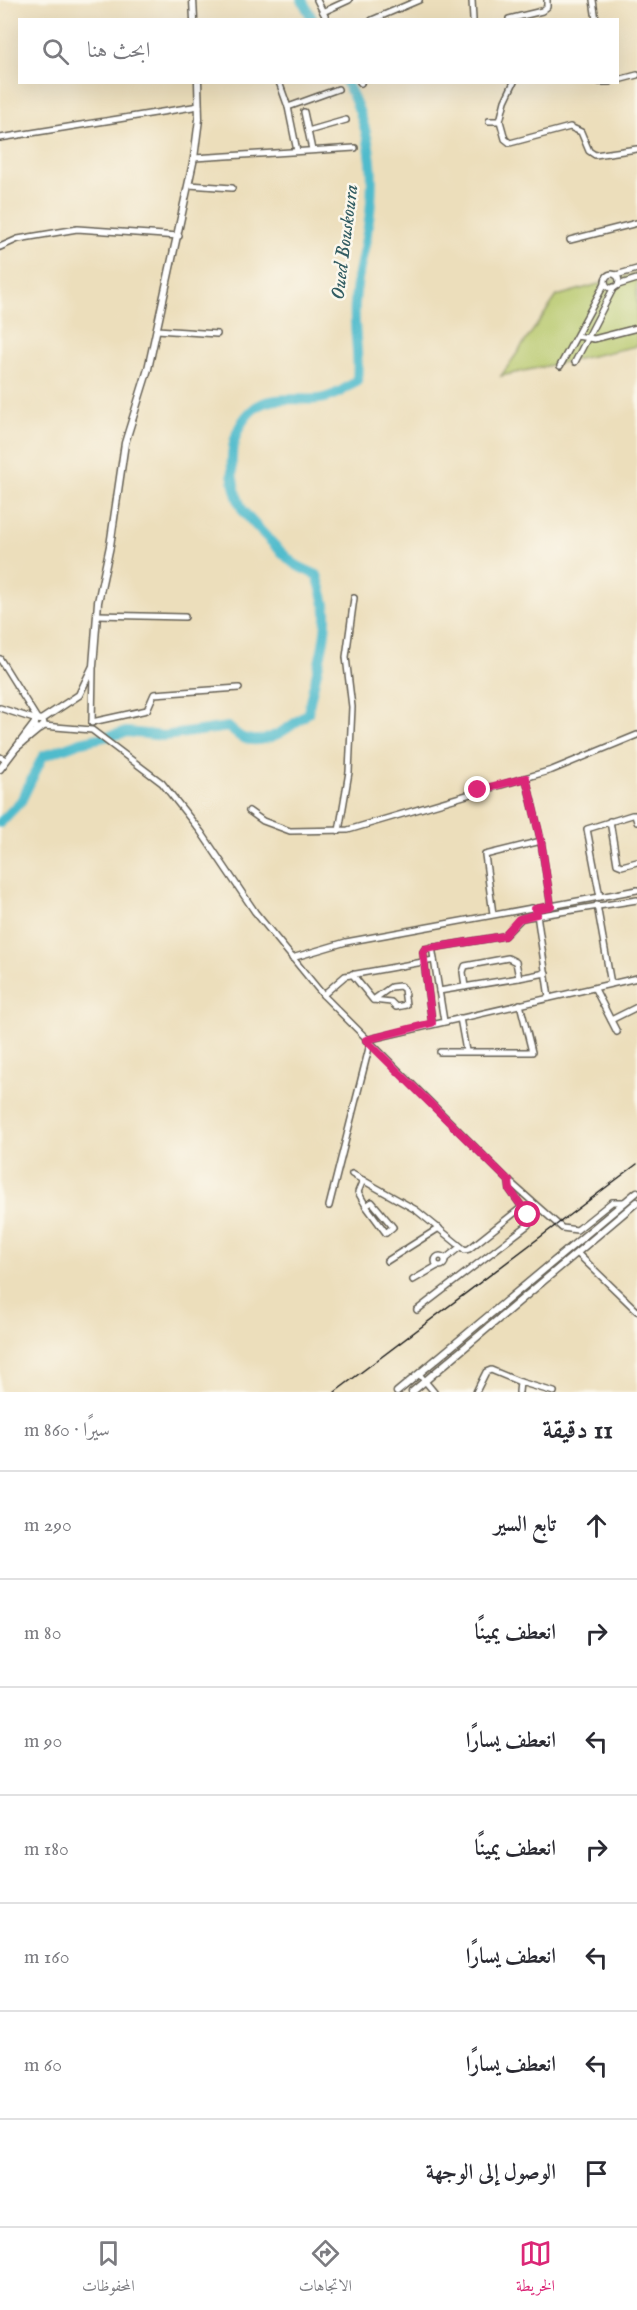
<!DOCTYPE html>
<html lang="ar">
<meta charset="utf-8">
<style>
:root{--surface:#fff;--page:#f7f7f7;--text:#2b2b33;--muted:#7c7c81;--line:#e1e1e2;--accent:#db2777}
body{margin:0;font-family:"IM FELL English",Amiri,serif;background:var(--page);color:var(--text);direction:rtl}
.stop{position:absolute;width:18px;height:18px;margin:-14px;border:4px solid #db2777;border-radius:50%;background:#fff}
.stop.end{background:#db2777;border-color:#fff;box-shadow:0 2px 6px #0008}
.list{margin:0;padding:0;list-style:none}
h2{display:flex;justify-content:space-between;align-items:center;height:78px;margin:0;padding:0 24px;font-size:26px}
h2 small{font-size:20px;font-weight:400;color:var(--muted)}
.list li{display:grid;grid-template-columns:39px 1fr auto;gap:18px;align-items:center;box-sizing:border-box;height:108px;padding:0 24px;border-top:2px solid var(--line)}
.list b{display:block;font-size:22px;white-space:nowrap}
.list em{font-size:20px;font-style:normal;color:var(--muted)}
.icon{flex:none;width:33px;height:33px;fill:none;stroke:currentColor;stroke-width:2;stroke-linecap:round;stroke-linejoin:round}
.map{position:relative;flex:none;width:637px;height:1392px;overflow:hidden;direction:ltr}
.search{position:absolute;background:var(--surface);box-shadow:0 6px 24px #0002;left:18px;right:18px;top:18px;height:66px;display:flex;align-items:center;gap:15px;box-sizing:border-box;padding:0 21px;border-radius:0px;color:var(--muted);font-size:22px}
.sheet{height:834px;background:var(--surface)}
nav{display:flex;justify-content:space-around;align-items:center;box-sizing:border-box;height:84px;border-top:2px solid var(--line);background:var(--surface);font-size:16px;color:var(--muted)}
nav a{display:grid;justify-items:center;gap:3px}
nav .on{color:var(--accent)}
.map>svg:first-child{display:block}
.green{fill:#b6c76a;stroke:#697243;stroke-width:1.5}
.lines{fill:none;stroke-linecap:round;stroke-linejoin:round}
.river{stroke:#50bbcc;stroke-width:10}
.minor-casing{stroke:#656054;stroke-width:8}
.tertiary-casing{stroke:#656054;stroke-width:9}
.minor{stroke:#fff;stroke-width:5}
.tertiary{stroke:#fff;stroke-width:6}
.rail{stroke:#1c1c1c;stroke-width:1.5}
.route{stroke:#db2777;stroke-width:8}
.labels{text-anchor:middle;dominant-baseline:central;stroke-width:5;stroke-linejoin:round;paint-order:stroke}
.water-label{font-size:20px;font-style:italic;fill:#315c62;stroke:#fbf7ec}
</style>
<div class="map">
<svg width="637" height="1392" viewBox="0 0 637 1392">
<rect width="100%" height="100%" fill="#fbf7ec"/>
<filter id="ink" filterUnits="userSpaceOnUse"><feTurbulence type="fractalNoise" baseFrequency=".0167" numOctaves="2"/><feDisplacementMap in="SourceGraphic" scale="12" xChannelSelector="R" yChannelSelector="G"/><feConvolveMatrix kernelMatrix="1 2 1 2 8 2 1 2 1" color-interpolation-filters="sRGB"/></filter>
<filter id="wash" filterUnits="userSpaceOnUse"><feTurbulence type="fractalNoise" baseFrequency=".008" numOctaves="4" result="noise"/><feDisplacementMap in="SourceGraphic" scale="24" xChannelSelector="R" yChannelSelector="G"/><feGaussianBlur stdDeviation="1.35" result="paint"/><feColorMatrix in="noise" values="0 0 0 0 0 0 0 0 0 0 0 0 0 0 0 0 0 1.4 0 .05"/><feComposite in="paint" operator="in"/></filter>
<g filter="url(#wash)">
<rect width="100%" height="100%" fill="#ecdebb"/>
<path class="green" d="M637,273V346L501,376L557,296Z"/>
<g class="lines">
<g class="river">
<path d="M302,0L313,20"/>
<path d="M0,823L21,801L43,756L81,742L127,732L164,736L228,727C232,730 238,736 243,738C267,747 291,726 308,713C313,679 327,646 326,611C325,600 320,586 317,575C309,571 299,568 292,562C283,554 247,518 242,509C227,477 226,430 256,407C272,395 301,401 319,399C333,397 345,389 357,381C360,355 353,330 355,303C356,282 361,264 365,244C377,184 375,136 346,82"/>
</g>
</g>
</g>
<g filter="url(#ink)">
<g class="lines">
<defs>
<g id="minor">
<path d="M317,0L327,20"/>
<path d="M472,0L473,20"/>
<path d="M593,0L596,20"/>
<path d="M323,12L349,0"/>
<path d="M509,19L542,11L547,7V0"/>
<path d="M372,20L419,0"/>
<path d="M618,80L637,75"/>
<path d="M279,82L288,107L297,151"/>
<path d="M360,82L361,83"/>
<path d="M600,82H610"/>
<path d="M288,107L338,89"/>
<path d="M304,112L312,150"/>
<path d="M489,121H500L505,139L510,143L570,127L581,132L589,151L595,155L637,149"/>
<path d="M500,121L505,101L514,82"/>
<path d="M308,131L346,120"/>
<path d="M0,138L199,106"/>
<path d="M194,158L355,148"/>
<path d="M189,185L232,188"/>
<path d="M570,240L637,223"/>
<path d="M0,247L18,239L77,229L179,236"/>
<circle cx="612" cy="281" r="7"/>
<path d="M616,275L637,269"/>
<path d="M618,285L637,279"/>
<path d="M157,330L217,334"/>
<path d="M577,336L594,339L637,328"/>
<path d="M575,362L614,287"/>
<path d="M560,366L605,283"/>
<path d="M97,615L185,617"/>
<path d="M0,659L38,720"/>
<path d="M0,708L37,720"/>
<path d="M92,722L147,710L154,694L239,688"/>
<path d="M92,723L93,669"/>
<path d="M43,726L92,730L162,783L201,832L255,912L323,995L509,1181L562,1228L577,1230L612,1202H625"/>
<path d="M0,757L6,760"/>
<path d="M526,778L541,841"/>
<path d="M249,811L263,821L290,831L348,830L552,770L637,735"/>
<path d="M610,821L617,864L622,866L637,862"/>
<path d="M339,831L349,772L352,707L346,657L354,598"/>
<path d="M600,897L587,829L632,815H635L637,822"/>
<path d="M597,905L611,984"/>
<path d="M535,909L637,890"/>
<path d="M493,914L485,855L541,841L551,906"/>
<path d="M432,947L444,1021"/>
<path d="M292,958L346,942L532,908L537,914L549,998"/>
<path d="M352,974L373,1000L391,1002L396,1007L406,1005L404,989L400,986L391,987L373,1000"/>
<path d="M519,978L546,973"/>
<path d="M595,989L617,1032"/>
<path d="M439,991L519,978L516,962L508,958L465,966L463,972L465,987"/>
<path d="M323,995L345,976L434,960"/>
<path d="M460,1018L466,1051"/>
<path d="M611,1020L637,1007"/>
<path d="M432,1023L423,952L425,949L504,936L522,918L637,900"/>
<path d="M366,1040L637,978"/>
<path d="M440,1052H532L520,1004"/>
<path d="M352,1174L416,1210L465,1250L469,1249L522,1207"/>
<path d="M363,1180L358,1192L366,1206"/>
<path d="M372,1202L393,1227L386,1233L366,1206Z"/>
<path d="M329,1206L370,1044"/>
<path d="M577,1253L637,1311"/>
<circle cx="440" cy="1261" r="5"/>
<path d="M445,1259L460,1247"/>
<path d="M387,1261L439,1228"/>
<path d="M413,1280L437,1266"/>
<path d="M417,1310L528,1225L529,1217L510,1190L509,1181"/>
<path d="M419,1374L434,1392"/>
<path d="M476,1392L486,1372L491,1370L520,1382L554,1392"/>
<path d="M519,1392L520,1382"/>
</g>
<g id="tertiary">
<path d="M193,0L194,20"/>
<circle cx="39" cy="724" r="4.5"/>
<path d="M41,720L79,695L93,666L98,602L110,546L125,443L148,369L194,158L199,119L198,82"/>
<path d="M16,748L39,729"/>
<path d="M0,769L35,723"/>
<path d="M397,1392L637,1192"/>
<path d="M412,1392L637,1202"/>
</g>
</defs>
<use href="#minor" class="minor-casing"/>
<use href="#tertiary" class="tertiary-casing"/>
<use href="#minor" class="minor"/>
<use href="#tertiary" class="tertiary"/>
<path class="rail" d="M335,1392L637,1164"/>
</g>
</g>
<g class="lines" filter="url(#ink)">
<path class="route" d="M478,790L526,778L541,841L551,906L535,909L537,914L519,919L504,936L425,949L423,952L432,1023L366,1040L509,1181L510,1190L528,1215"/>
</g>
<g class="labels">
<g class="water-label">
<text transform="translate(345 242) rotate(-83)">Oued Bouskoura</text>
</g>
</g>
</svg>
<div class="stop" style="left:528px;top:1215px"></div>
<div class="stop end" style="left:478px;top:790px"></div>
<div class="search"><svg class="icon" aria-label="search" viewBox="0 0 24 24"><circle cx="10" cy="10" r="6"/><path d="M15 15l6 6"/></svg>ابحث هنا</div>
</div>
<section class="sheet">
<h2>11 دقيقة<small>سيرًا · 860 m</small></h2>
<ul class="list">
<li><svg class="icon" aria-label="ahead" viewBox="0 0 24 24"><path d="M12 20V5M6 11l6-6 6 6"/></svg><div><b>تابع السير</b></div><em>290 m</em></li>
<li><svg class="icon" aria-label="right" viewBox="0 0 24 24"><path d="M7 20v-9h11M14 6l5 5-5 5"/></svg><div><b>انعطف يمينًا</b></div><em>80 m</em></li>
<li><svg class="icon" aria-label="left" viewBox="0 0 24 24"><path d="M17 20v-9H6M10 6l-5 5 5 5"/></svg><div><b>انعطف يسارًا</b></div><em>90 m</em></li>
<li><svg class="icon" aria-label="right" viewBox="0 0 24 24"><path d="M7 20v-9h11M14 6l5 5-5 5"/></svg><div><b>انعطف يمينًا</b></div><em>180 m</em></li>
<li><svg class="icon" aria-label="left" viewBox="0 0 24 24"><path d="M17 20v-9H6M10 6l-5 5 5 5"/></svg><div><b>انعطف يسارًا</b></div><em>160 m</em></li>
<li><svg class="icon" aria-label="left" viewBox="0 0 24 24"><path d="M17 20v-9H6M10 6l-5 5 5 5"/></svg><div><b>انعطف يسارًا</b></div><em>60 m</em></li>
<li><svg class="icon" aria-label="arrive" viewBox="0 0 24 24"><path d="M6 21V4h12l-3 4 3 4H6"/></svg><div><b>الوصول إلى الوجهة</b></div></li>
</ul>
</section>
<nav>
<a class="on"><svg class="icon" aria-label="map" viewBox="0 0 24 24"><path d="M3 6l6-2 6 2 6-2v14l-6 2-6-2-6 2zM9 4v14M15 6v14"/></svg>الخريطة</a>
<a><svg class="icon" aria-label="directions" viewBox="0 0 24 24"><path d="M12 3l9 9-9 9-9-9zM9 14v-3h6M13 9l2 2-2 2"/></svg>الاتجاهات</a>
<a><svg class="icon" aria-label="saved" viewBox="0 0 24 24"><path d="M7 4h10v16l-5-4-5 4z"/></svg>المحفوظات</a>
</nav>
